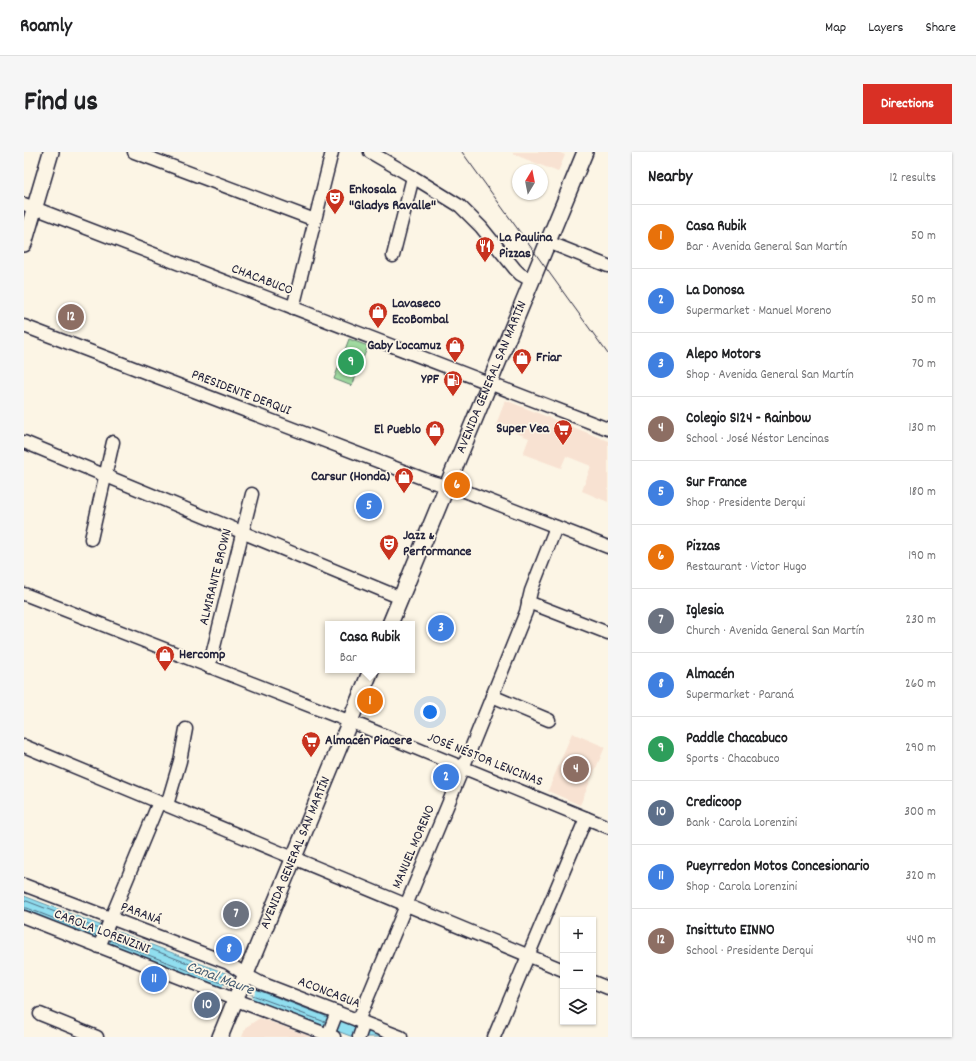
<!DOCTYPE html>
<meta charset="utf-8">
<style>
:root{--surface:#fff;--page:#f6f6f6;--text:#202124;--muted:#757577;--line:#e0e0e0;--accent:#d93025}
body{margin:0;font-family:Dekko,sans-serif;background:var(--page);color:var(--text)}
.controls{position:absolute;right:12px;bottom:12px;display:grid;overflow:hidden;border-radius:0px;box-shadow:0 1px 3px #0004}
.controls button{width:36px;height:36px;display:grid;place-items:center;padding:0;border:0;border-bottom:1px solid var(--line);background:var(--surface);color:var(--text);font:20px sans-serif}
.compass{position:absolute;left:488px;top:12px;width:36px;height:36px;border-radius:50%;background:var(--surface);box-shadow:0 1px 3px #0004;rotate:10deg}
.you{position:absolute;left:406px;top:560px;width:14px;height:14px;margin:-10px;border:3px solid #fff;border-radius:50%;background:#1a73e8;box-shadow:0 0 0 6px #1a73e833}
.badge{display:grid;place-items:center;width:26px;height:26px;border-radius:50%;background:var(--accent);color:#fff;font-size:13px;font-weight:700}
.pin{position:absolute;translate:-50% -50%;border:2px solid #fff;box-shadow:0 1px 4px #0006}
.popup{position:absolute;left:301px;top:469px;width:90px;height:52px;box-sizing:border-box;display:grid;place-content:center;border-radius:0px;background:var(--surface);filter:drop-shadow(0 1px 3px #0005);font-size:13px;white-space:nowrap;color:var(--muted)}
.popup b{font-size:15px;color:var(--text)}
.popup::after{content:'';position:absolute;left:50%;top:100%;margin-left:-8px;border:8px solid transparent;border-top-color:var(--surface)}
.list{margin:0;padding:0;list-style:none}
h2{display:flex;justify-content:space-between;align-items:center;height:52px;margin:0;padding:0 16px;font-size:17px}
h2 small{font-size:13px;font-weight:400;color:var(--muted)}
.list li{display:grid;grid-template-columns:26px 1fr auto;gap:12px;align-items:center;box-sizing:border-box;height:64px;padding:0 16px;border-top:1px solid var(--line)}
.list b{display:block;font-size:15px;white-space:nowrap}
.list p{margin:0;font-size:13px;white-space:nowrap;color:var(--muted)}
.list em{font-size:13px;font-style:normal;color:var(--muted)}
.icon{flex:none;width:22px;height:22px;fill:none;stroke:currentColor;stroke-width:2;stroke-linecap:round;stroke-linejoin:round}
.map{position:relative;flex:none;width:584px;height:885px;overflow:hidden;border-radius:0px}
header{display:flex;align-items:center;gap:24px;box-sizing:border-box;height:56px;padding:0 20px;background:var(--surface);border-bottom:1px solid var(--line)}
header strong{font-size:19px}
nav{display:flex;gap:22px;margin-inline-start:auto;font-size:14px}
.intro{display:flex;align-items:center;justify-content:space-between;box-sizing:border-box;height:96px;padding:0 24px}
h1{margin:0;font-size:28px}
.button{padding:10px 18px;border-radius:0px;background:var(--accent);color:#fff;font-size:14px;font-weight:700}
main{display:flex;gap:24px;padding:0 24px}
aside{flex:1;background:var(--surface);border-radius:0px;box-shadow:0 1px 3px #0004}
.map>svg:first-child{display:block}
.built{fill:#f8e2d2}
.grass{fill:#a0daa0;stroke:#617e6e}
.water{fill:#90deef;stroke:#6493a7}
.pier{fill:#fcf5e5}
.lines{fill:none;stroke-linecap:round;stroke-linejoin:round}
.shore{stroke:#4e6d83;stroke-width:1}
.minor-casing{stroke:#22223b;stroke-width:15}
.major-casing{stroke:#22223b;stroke-width:18}
.minor{stroke:#fcf5e5;stroke-width:12}
.major{stroke:#fcf5e5;stroke-width:15}
.tram{stroke:#22223b;stroke-width:1}
.labels{text-anchor:middle;dominant-baseline:central;stroke-width:3.5;stroke-linejoin:round;paint-order:stroke}
.poi-label{font-size:14px;font-weight:bold;fill:#22223b;stroke:#fcf5e5;text-anchor:start}
.street-label{font-size:14px;fill:#22223b;stroke:#fcf5e5}
.water-label{font-size:15px;font-style:italic;fill:#435a71;stroke:#fcf5e5}
</style>
<header>
<strong>Roamly</strong>
<nav><a>Map</a><a>Layers</a><a>Share</a></nav>
</header>
<div class="intro"><h1>Find us</h1><a class="button">Directions</a></div>
<main>
<div class="map">
<svg width="584" height="885" viewBox="0 0 584 885">
<rect width="100%" height="100%" fill="#fcf5e5"/>
<filter id="ink" filterUnits="userSpaceOnUse"><feTurbulence type="fractalNoise" baseFrequency=".025" numOctaves="2"/><feDisplacementMap in="SourceGraphic" scale="8" xChannelSelector="R" yChannelSelector="G"/><feConvolveMatrix kernelMatrix="1 2 1 2 8 2 1 2 1" color-interpolation-filters="sRGB"/></filter>
<g filter="url(#ink)">
<g class="built">
<path d="M489,0H534L541,3L534,20L489,2Z"/>
<path d="M481,248L584,289V350L558,339L567,314L542,304L537,316L499,302L505,286L472,273Z"/>
<path d="M548,581L581,595L556,653L524,639Z"/>
<path d="M236,866L288,885H218L222,875Z"/>
</g>
<path class="grass" d="M325,187L344,194L328,234L310,227Z"/>
<path class="water" d="M0,744L368,885H329L0,760Z"/>
<path class="pier" d="M204,822L234,834L228,847L198,836Z"/>
<g class="lines">
<g class="shore">
<path d="M0,748L75,777"/>
<path d="M0,756H3L72,783"/>
<path d="M88,782L210,829"/>
<path d="M85,788L208,835"/>
<path d="M226,835L304,865"/>
<path d="M223,841L301,870"/>
</g>
<defs>
<g id="minor">
<path d="M110,0L291,68"/>
<path d="M346,0L389,25L436,54L457,75L491,117L496,122L508,129"/>
<path d="M0,52L584,277"/>
<path d="M524,90L584,114"/>
<path d="M369,104L389,25"/>
<path d="M269,156L308,0"/>
<path d="M0,174L408,330L438,338L584,395"/>
<path d="M0,290L377,446"/>
<path d="M67,387L89,290"/>
<path d="M0,442L340,575L584,675"/>
<path d="M504,450L584,481"/>
<path d="M185,515L228,342"/>
<path d="M468,544L525,568"/>
<path d="M0,594L539,818"/>
<path d="M143,653L156,609L162,577"/>
<path d="M0,733L204,811L222,823L237,831L377,885"/>
<path d="M0,765L212,848L310,885"/>
<path d="M75,795L135,650"/>
<path d="M569,830L584,836"/>
<path d="M16,862L73,885"/>
<path d="M334,869L439,616L502,460L507,439L532,375"/>
<path d="M304,883L313,860"/>
<path d="M335,885L340,871"/>
<path d="M470,885L562,666"/>
</g>
<g id="major">
<path d="M0,92L27,0"/>
<path id="s1" d="M366,472L561,0"/>
<path id="s2" d="M196,885L347,518"/>
</g>
</defs>
<use href="#minor" class="minor-casing"/>
<use href="#major" class="major-casing"/>
<use href="#minor" class="minor"/>
<use href="#major" class="major"/>
<path class="tram" d="M438,0L584,202"/>
</g>
</g>
<defs>
<symbol id="theatre-pin" viewBox="-11 -11 22 30"><path d="M0 17L-7.5 6A9.5 9.5 0 1 1 7.5 6Z" fill="#c8321e" stroke="#fcf5e5"/><path d="M-5-5.5Q0-4 5-5.5V0Q5 5 0 6Q-5 5-5 0ZM-3.3-2.5H-1v1.5H-3.3ZM1-2.5H3.3v1.5H1ZM-2.8 1Q0 5.5 2.8 1Z" fill="#fff"/></symbol>
<symbol id="restaurant-pin" viewBox="-11 -11 22 30"><path d="M0 17L-7.5 6A9.5 9.5 0 1 1 7.5 6Z" fill="#c8321e" stroke="#fcf5e5"/><path d="M-5-6h1v4h1v-4h1v4h1v-4h1v5L-1.5 .5V6h-2V.5L-5-1ZM5-6V6H3V1.5H1.5Q1.5-4 5-6Z" fill="#fff"/></symbol>
<symbol id="shop-pin" viewBox="-11 -11 22 30"><path d="M0 17L-7.5 6A9.5 9.5 0 1 1 7.5 6Z" fill="#c8321e" stroke="#fcf5e5"/><path d="M-5-2.5h2.3a2.7 3.5 0 0 1 5.4 0H5L5.5 6h-11ZM-1.5-2.5h3a1.5 2.3 0 0 0-3 0Z" fill="#fff"/></symbol>
<symbol id="fuel-pin" viewBox="-11 -11 22 30"><path d="M0 17L-7.5 6A9.5 9.5 0 1 1 7.5 6Z" fill="#c8321e" stroke="#fcf5e5"/><path d="M-5.5-6h7V0h2V4h1.3V-2.5L3-4.5l.8-.8L6-3V5H2.5V1h-1V6h-7ZM-4.2-4.7v3.2H.2V-4.7Z" fill="#fff"/></symbol>
<symbol id="supermarket-pin" viewBox="-11 -11 22 30"><path d="M0 17L-7.5 6A9.5 9.5 0 1 1 7.5 6Z" fill="#c8321e" stroke="#fcf5e5"/><path d="M-6-5.5h2.5l.6 2H6L4.5 2H-2.5L-4.4-4H-6ZM-1.5 3.2a1.3 1.3 0 1 0 .1 0ZM3 3.2a1.3 1.3 0 1 0 .1 0Z" fill="#fff"/></symbol>
</defs>
<g fill-rule="evenodd">
<use href="#theatre-pin" x="300" y="35" width="22" height="30"/>
<use href="#restaurant-pin" x="450" y="83" width="22" height="30"/>
<use href="#shop-pin" x="343" y="149" width="22" height="30"/>
<use href="#shop-pin" x="420" y="183" width="22" height="30"/>
<use href="#shop-pin" x="487" y="195" width="22" height="30"/>
<use href="#fuel-pin" x="418" y="217" width="22" height="30"/>
<use href="#supermarket-pin" x="528" y="266" width="22" height="30"/>
<use href="#shop-pin" x="400" y="267" width="22" height="30"/>
<use href="#shop-pin" x="369" y="314" width="22" height="30"/>
<use href="#theatre-pin" x="354" y="381" width="22" height="30"/>
<use href="#shop-pin" x="130" y="492" width="22" height="30"/>
<use href="#supermarket-pin" x="276" y="578" width="22" height="30"/>
</g>
<g class="labels">
<g class="poi-label">
<text x="325" y="38">Enkosala<tspan x="325" dy="16">"Gladys Ravalle"</tspan></text>
<text x="475" y="86">La Paulina<tspan x="475" dy="16">Pizzas</tspan></text>
<text x="368" y="152">Lavaseco<tspan x="368" dy="16">EcoBombal</tspan></text>
<text x="417" y="194" text-anchor="end">Gaby Locamuz</text>
<text x="512" y="206">Friar</text>
<text x="415" y="228" text-anchor="end">YPF</text>
<text x="525" y="277" text-anchor="end">Super Vea</text>
<text x="397" y="278" text-anchor="end">El Pueblo</text>
<text x="366" y="325" text-anchor="end">Carsur (Honda)</text>
<text x="379" y="384">Jazz &amp;<tspan x="379" dy="16">Performance</tspan></text>
<text x="155" y="503">Hercomp</text>
<text x="301" y="589">Almacén Piacere</text>
</g>
<g class="street-label">
<text transform="translate(238 128) rotate(21)">CHACABUCO</text>
<text stroke="none"><textPath href="#s1" startOffset="267">AVENIDA GENERAL SAN MARTÍN</textPath></text>
<text transform="translate(217 241) rotate(21)">PRESIDENTE DERQUI</text>
<text transform="translate(192 425) rotate(-76)">ALMIRANTE BROWN</text>
<text transform="translate(461 608) rotate(22)">JOSÉ NÉSTOR LENCINAS</text>
<text transform="translate(390 695) rotate(-67)">MANUEL MORENO</text>
<text stroke="none"><textPath href="#s2" startOffset="199">AVENIDA GENERAL SAN MARTÍN</textPath></text>
<text transform="translate(117 762) rotate(21)">PARANÁ</text>
<text transform="translate(78 780) rotate(21)">CAROLA LORENZINI</text>
<text transform="translate(305 841) rotate(21)">ACONCAGUA</text>
</g>
<g class="water-label">
<text transform="translate(196 827) rotate(21)">Canal Maure</text>
</g>
</g>
</svg>
<div class="controls">
<button>+</button>
<button>−</button>
<button><svg class="icon" aria-label="layers" viewBox="0 0 24 24"><path d="M12 4l9 5-9 5-9-5zM3 14l9 5 9-5"/></svg></button>
</div>
<svg class="compass" viewBox="-18 -18 36 36"><path d="M0-13l5 13h-10z" fill="#e53935"/><path d="M0 13l5-13h-10z" fill="#757577"/></svg>
<div class="you"></div>
<div class="pin badge" style="left:346px;top:549px;background:#e8710a">1</div>
<div class="popup"><b>Casa Rubik</b>Bar</div>
<div class="pin badge" style="left:422px;top:625px;background:#3f7fe0">2</div>
<div class="pin badge" style="left:417px;top:476px;background:#3f7fe0">3</div>
<div class="pin badge" style="left:552px;top:617px;background:#8d6e63">4</div>
<div class="pin badge" style="left:345px;top:354px;background:#3f7fe0">5</div>
<div class="pin badge" style="left:433px;top:333px;background:#e8710a">6</div>
<div class="pin badge" style="left:212px;top:762px;background:#6b7280">7</div>
<div class="pin badge" style="left:205px;top:797px;background:#3f7fe0">8</div>
<div class="pin badge" style="left:327px;top:210px;background:#2e9e5b">9</div>
<div class="pin badge" style="left:183px;top:853px;background:#5c6f8a">10</div>
<div class="pin badge" style="left:130px;top:827px;background:#3f7fe0">11</div>
<div class="pin badge" style="left:47px;top:165px;background:#8d6e63">12</div>
</div>
<aside>
<h2>Nearby<small>12 results</small></h2>
<ul class="list">
<li><span class="badge" style="background:#e8710a">1</span><div><b>Casa Rubik</b><p>Bar · Avenida General San Martín</p></div><em>50 m</em></li>
<li><span class="badge" style="background:#3f7fe0">2</span><div><b>La Donosa</b><p>Supermarket · Manuel Moreno</p></div><em>50 m</em></li>
<li><span class="badge" style="background:#3f7fe0">3</span><div><b>Alepo Motors</b><p>Shop · Avenida General San Martín</p></div><em>70 m</em></li>
<li><span class="badge" style="background:#8d6e63">4</span><div><b>Colegio S124 - Rainbow</b><p>School · José Néstor Lencinas</p></div><em>130 m</em></li>
<li><span class="badge" style="background:#3f7fe0">5</span><div><b>Sur France</b><p>Shop · Presidente Derqui</p></div><em>180 m</em></li>
<li><span class="badge" style="background:#e8710a">6</span><div><b>Pizzas</b><p>Restaurant · Victor Hugo</p></div><em>190 m</em></li>
<li><span class="badge" style="background:#6b7280">7</span><div><b>Iglesia</b><p>Church · Avenida General San Martín</p></div><em>230 m</em></li>
<li><span class="badge" style="background:#3f7fe0">8</span><div><b>Almacén</b><p>Supermarket · Paraná</p></div><em>260 m</em></li>
<li><span class="badge" style="background:#2e9e5b">9</span><div><b>Paddle Chacabuco</b><p>Sports · Chacabuco</p></div><em>290 m</em></li>
<li><span class="badge" style="background:#5c6f8a">10</span><div><b>Credicoop</b><p>Bank · Carola Lorenzini</p></div><em>300 m</em></li>
<li><span class="badge" style="background:#3f7fe0">11</span><div><b>Pueyrredon Motos Concesionario</b><p>Shop · Carola Lorenzini</p></div><em>320 m</em></li>
<li><span class="badge" style="background:#8d6e63">12</span><div><b>Insittuto EINNO</b><p>School · Presidente Derqui</p></div><em>440 m</em></li>
</ul>
</aside>
</main>
